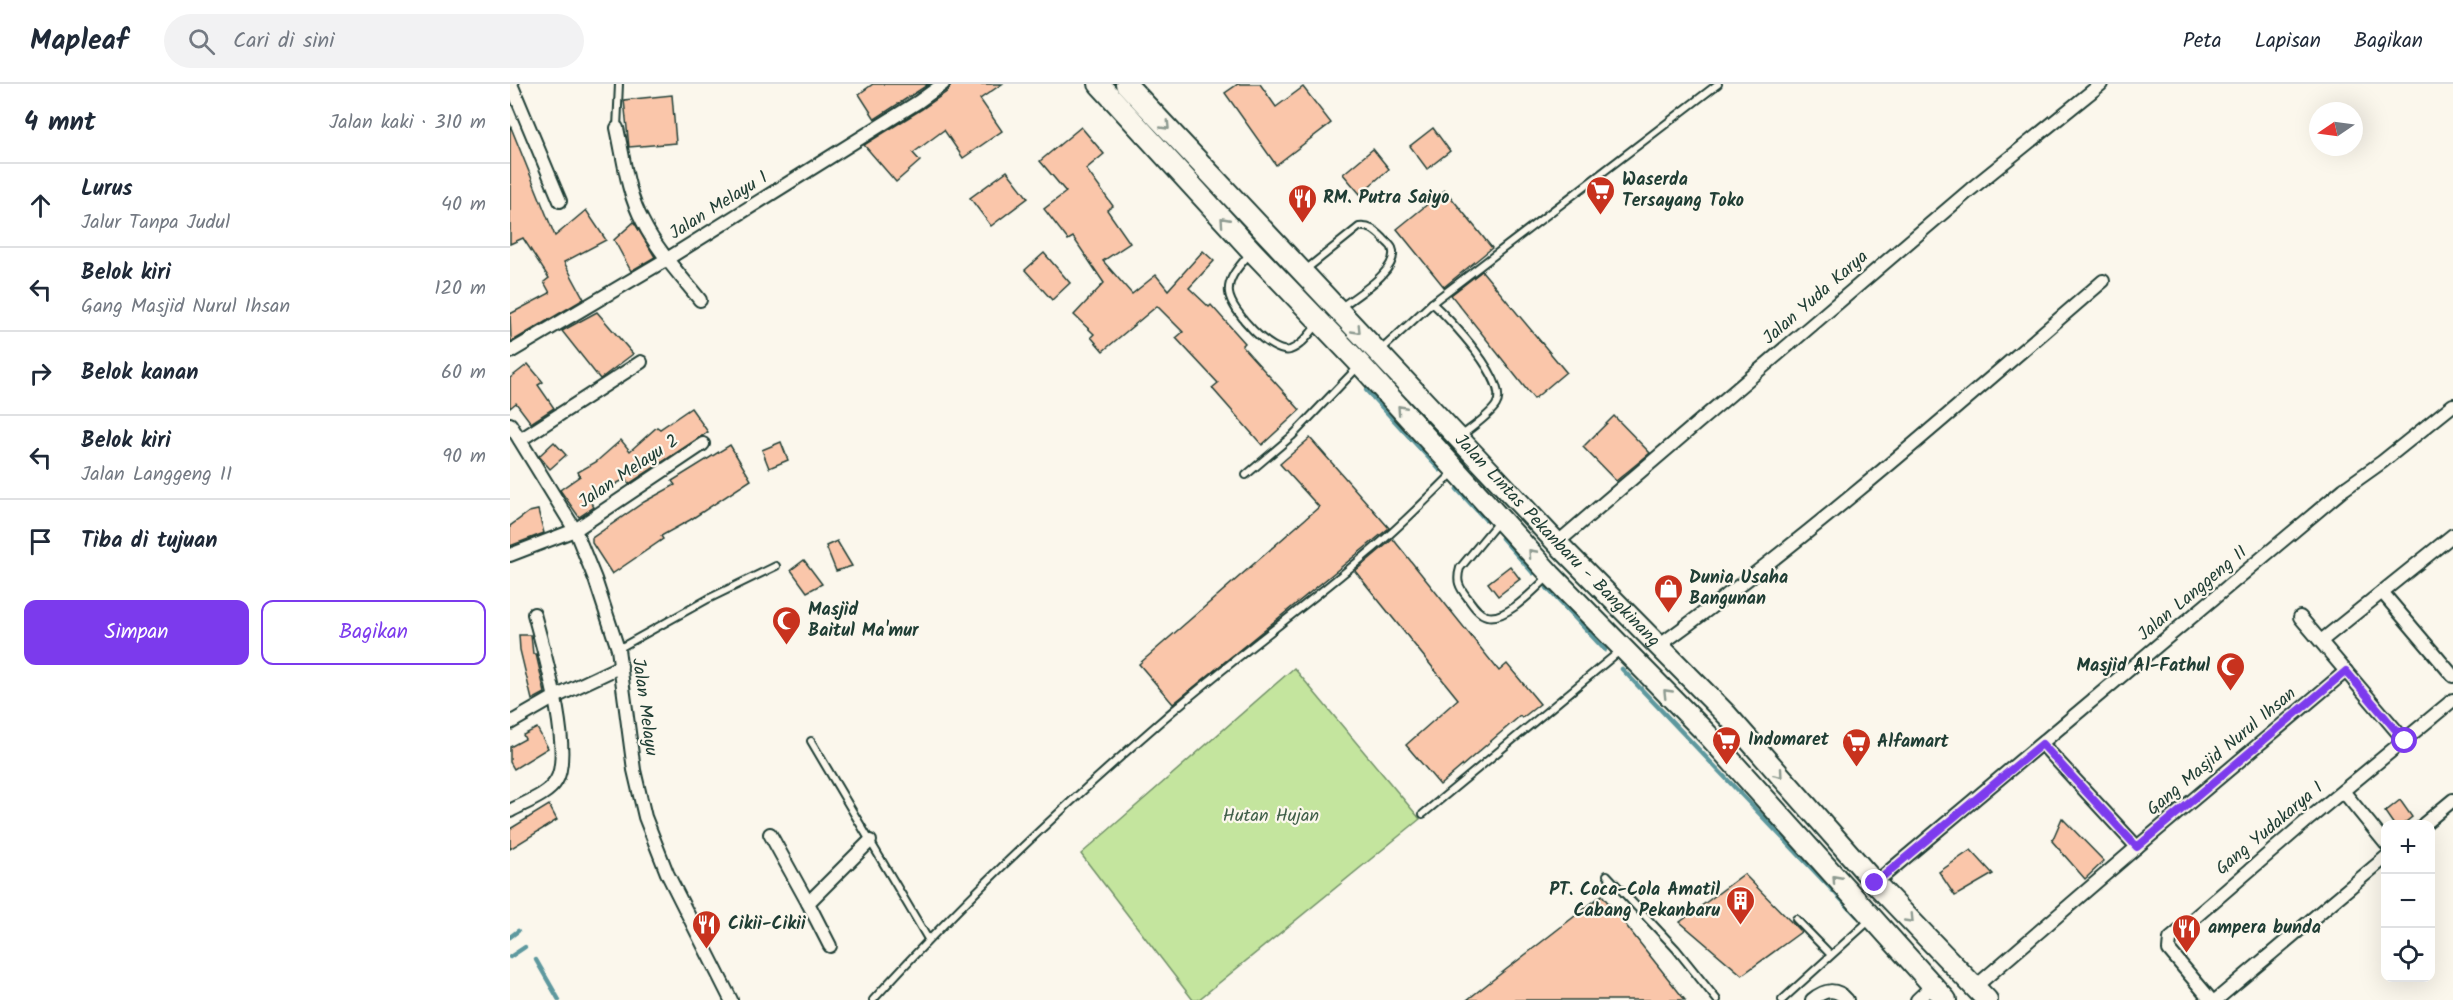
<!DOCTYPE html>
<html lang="id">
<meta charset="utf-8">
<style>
:root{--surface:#fff;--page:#f2f2f3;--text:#1f2937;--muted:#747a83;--line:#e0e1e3;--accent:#7c3aed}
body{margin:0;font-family:Kalam,sans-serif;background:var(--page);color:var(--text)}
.controls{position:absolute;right:18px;bottom:18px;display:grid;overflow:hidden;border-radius:12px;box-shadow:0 6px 24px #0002}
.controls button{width:54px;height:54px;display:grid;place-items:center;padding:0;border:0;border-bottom:2px solid var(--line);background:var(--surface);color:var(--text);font:30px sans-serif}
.compass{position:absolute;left:1799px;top:18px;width:54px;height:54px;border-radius:50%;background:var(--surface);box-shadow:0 6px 24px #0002;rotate:257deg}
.stop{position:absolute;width:18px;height:18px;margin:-14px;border:4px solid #7c3aed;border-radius:50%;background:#fff}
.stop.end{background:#7c3aed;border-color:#fff;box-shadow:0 2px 6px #0008}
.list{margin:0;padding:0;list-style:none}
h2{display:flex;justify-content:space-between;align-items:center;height:78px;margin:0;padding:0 24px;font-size:26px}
h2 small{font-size:20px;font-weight:400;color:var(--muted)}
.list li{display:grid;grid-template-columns:39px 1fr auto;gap:18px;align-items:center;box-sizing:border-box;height:84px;padding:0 24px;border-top:2px solid var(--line)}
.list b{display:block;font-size:22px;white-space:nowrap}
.list p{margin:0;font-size:20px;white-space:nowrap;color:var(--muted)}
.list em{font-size:20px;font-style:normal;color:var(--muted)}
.actions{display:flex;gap:12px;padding:18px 24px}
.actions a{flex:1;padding:14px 0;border:2px solid var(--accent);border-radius:12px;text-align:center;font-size:21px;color:var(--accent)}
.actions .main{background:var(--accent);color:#fff}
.icon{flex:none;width:33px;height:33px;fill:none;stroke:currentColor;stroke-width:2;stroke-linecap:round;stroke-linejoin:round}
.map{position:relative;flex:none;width:1943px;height:916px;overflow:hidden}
header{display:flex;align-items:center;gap:36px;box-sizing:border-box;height:84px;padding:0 30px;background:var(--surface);border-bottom:2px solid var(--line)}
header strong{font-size:28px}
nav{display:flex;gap:33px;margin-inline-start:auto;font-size:21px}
.search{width:420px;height:54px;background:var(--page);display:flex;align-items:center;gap:15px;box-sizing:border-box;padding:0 21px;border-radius:33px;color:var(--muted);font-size:22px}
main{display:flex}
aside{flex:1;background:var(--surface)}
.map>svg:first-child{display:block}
.green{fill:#c4e59e;stroke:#729169;stroke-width:1.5}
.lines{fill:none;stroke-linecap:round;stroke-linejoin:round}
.stream{stroke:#5d989e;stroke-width:4.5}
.building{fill:#fac6aa;stroke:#1f3d34;stroke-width:1.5}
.service-casing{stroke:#1f3d34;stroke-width:10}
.minor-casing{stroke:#1f3d34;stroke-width:16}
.trunk-casing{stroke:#1f3d34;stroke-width:24}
.service{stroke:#fbf7ec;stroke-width:6}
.minor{stroke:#fbf7ec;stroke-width:12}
.trunk{stroke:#fbf7ec;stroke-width:20}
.oneway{stroke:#8d9a90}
.route{stroke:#7c3aed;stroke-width:8}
.labels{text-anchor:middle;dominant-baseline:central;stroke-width:4.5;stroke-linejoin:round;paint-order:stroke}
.poi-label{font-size:18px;font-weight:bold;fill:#1f3d34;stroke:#fbf7ec;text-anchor:start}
.street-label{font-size:18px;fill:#1f3d34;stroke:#fbf7ec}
.park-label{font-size:18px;fill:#405f49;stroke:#fbf7ec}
</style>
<header>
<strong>Mapleaf</strong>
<div class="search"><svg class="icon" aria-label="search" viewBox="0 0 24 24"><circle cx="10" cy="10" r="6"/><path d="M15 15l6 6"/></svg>Cari di sini</div>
<nav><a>Peta</a><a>Lapisan</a><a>Bagikan</a></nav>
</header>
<main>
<aside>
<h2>4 mnt<small>Jalan kaki · 310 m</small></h2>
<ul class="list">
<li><svg class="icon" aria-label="ahead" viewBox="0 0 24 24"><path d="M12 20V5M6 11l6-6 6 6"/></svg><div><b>Lurus</b><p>Jalur Tanpa Judul</p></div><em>40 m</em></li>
<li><svg class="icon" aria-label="left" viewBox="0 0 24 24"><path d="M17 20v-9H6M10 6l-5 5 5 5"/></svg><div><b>Belok kiri</b><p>Gang Masjid Nurul Ihsan</p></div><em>120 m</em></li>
<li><svg class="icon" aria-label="right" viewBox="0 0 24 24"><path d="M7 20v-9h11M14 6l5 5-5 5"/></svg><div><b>Belok kanan</b></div><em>60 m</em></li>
<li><svg class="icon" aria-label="left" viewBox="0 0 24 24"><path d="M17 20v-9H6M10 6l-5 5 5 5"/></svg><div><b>Belok kiri</b><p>Jalan Langgeng II</p></div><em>90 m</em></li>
<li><svg class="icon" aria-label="arrive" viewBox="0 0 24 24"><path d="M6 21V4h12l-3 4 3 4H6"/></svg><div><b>Tiba di tujuan</b></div></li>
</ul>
<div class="actions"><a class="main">Simpan</a><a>Bagikan</a></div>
</aside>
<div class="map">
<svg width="1943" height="916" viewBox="0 0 1943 916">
<rect width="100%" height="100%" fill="#fbf7ec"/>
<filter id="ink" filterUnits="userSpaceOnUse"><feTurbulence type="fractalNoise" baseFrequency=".0167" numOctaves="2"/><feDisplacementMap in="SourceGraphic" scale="12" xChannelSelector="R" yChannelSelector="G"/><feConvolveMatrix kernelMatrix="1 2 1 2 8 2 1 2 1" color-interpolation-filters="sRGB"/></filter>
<g filter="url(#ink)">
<path class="green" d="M784,584L910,735L688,916H683L571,770Z"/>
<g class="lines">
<g class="stream">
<path d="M856,306L930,386"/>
<path d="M947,405L975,435"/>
<path d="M992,454L1023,489"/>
<path d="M1037,504L1095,566"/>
<path d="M1112,585L1347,832"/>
<path d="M0,853L8,847"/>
<path d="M0,873L15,863"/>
<path d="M26,876L49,916"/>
</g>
</g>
<g class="building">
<path d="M363,0H419L365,35L349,10Z"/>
<path d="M441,0H492L470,15L492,47L453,74L434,46L403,69L410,77L386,98L354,61L412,25L438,7Z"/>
<path d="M728,0H750L766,23L793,3L821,39L766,81L715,9Z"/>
<path d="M162,11L166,59L119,63L114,16Z"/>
<path d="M0,41L45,152L76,126L96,156L54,178L74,215L1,258L0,230L40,209L34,198L39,194L13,154L0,160Z"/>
<path d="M571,43L594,70L576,85L603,122L597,126L620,159L593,177L622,210L646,191L658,206L693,167L704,177L679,204L699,223L701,221L735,259L732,262L790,326L752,361L702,304L708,299L666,254L673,248L647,222L593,267L581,253L584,250L564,231L594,199L563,153L558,156L534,125L556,108L530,77Z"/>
<path d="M923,44L940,67L917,85L900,62Z"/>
<path d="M863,65L879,85L850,110L833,90Z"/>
<path d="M497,87L518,114L481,142L460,114Z"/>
<path d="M935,106L982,164L934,203L887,145Z"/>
<path d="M124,138L145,173L121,187L104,156Z"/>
<path d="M534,169L560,199L542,216L515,186Z"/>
<path d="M972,187L1056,288L1024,315L941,211Z"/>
<path d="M87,228L123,270L90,295L52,247Z"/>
<path d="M18,280L33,298L28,301L44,324L21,339L6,319L0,324V294Z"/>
<path d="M181,324L198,348L119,400L115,395L78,415L84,423L69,433L50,406L70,392L68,388L86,378L111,356L120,367L147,343L150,345Z"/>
<path d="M1104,332L1140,369L1106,397L1073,363Z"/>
<path d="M800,354L879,444L663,620L629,580L809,423L770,380Z"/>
<path d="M44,358L56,371L40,385L29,372Z"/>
<path d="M271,358L278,376L259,384L252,366Z"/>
<path d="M220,361L241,396L180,436L151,452L153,455L102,490L82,459V454L134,418L165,401L162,397Z"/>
<path d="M28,426L34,449L0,462V442L19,428Z"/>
<path d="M883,455L989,587L997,580L1030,620L1012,634L1010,632L930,701L896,661L948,615L845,487Z"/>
<path d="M327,457L342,482L326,487L316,462Z"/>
<path d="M294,476L312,500L297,508L281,486Z"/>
<path d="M1000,482L1010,495L988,512L978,499Z"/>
<path d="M9,551H21L23,570H26L35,609L22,616L10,566Z"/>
<path d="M27,644L38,664L4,685L0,678V663L15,655L13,651Z"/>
<path d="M1890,716L1902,733L1892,741H1884L1875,728Z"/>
<path d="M39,721L47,736L0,765V745Z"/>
<path d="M1552,734L1594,777L1575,795L1542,757Z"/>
<path d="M1461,766L1483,790L1445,812L1429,788Z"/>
<path d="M1234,790L1291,848L1232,891L1170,838Z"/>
<path d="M1092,811L1175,916H957Z"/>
</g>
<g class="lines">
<defs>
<g id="service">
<path d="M107,44L109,0"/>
<path d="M740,169C731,181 717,193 719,209C721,227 761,271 780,266C792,262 800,249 807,241"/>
<path d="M794,187L849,143C860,142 865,146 873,154C875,157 881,161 882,164C891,186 845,212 830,224"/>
<path d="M922,219L1208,0"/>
<path d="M871,266L922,219C938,233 1001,299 986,321C980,331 961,344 951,352"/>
<path d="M736,391L782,352L848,283"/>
<path d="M989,437L950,484C946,497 949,503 957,513C962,520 968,530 977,532C996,537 1025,505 1038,493"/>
<path d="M108,565L198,515L266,482"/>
<path d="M301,657L418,855"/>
<path d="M913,730L1111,566"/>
<path d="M1097,791L1166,865L1207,916"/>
<path d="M1286,835L1320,870"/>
<path d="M363,916C452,817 549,726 650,638C717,579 790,527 858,469C889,444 916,416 944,388"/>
<path d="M1272,916L1360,836"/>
</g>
<g id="minor">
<path d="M1,0L50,117"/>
<path d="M107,44C114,75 117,109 133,138C147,166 170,191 190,216"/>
<path d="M0,268L157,175L408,18L433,0"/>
<path d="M0,340L65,446L85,495L108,565L124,686L135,733L157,789L221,916"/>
<path d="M10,356L131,278"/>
<path d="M1047,459L1461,105L1591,0"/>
<path d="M0,471L65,446L193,360"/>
<path d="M1872,508L1943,592"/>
<path d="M1790,533L1895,657"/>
<path d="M1811,557L1943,451"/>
<path d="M1150,561C1305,449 1448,322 1593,197"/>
<path d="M0,639L45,613L111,582"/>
<path d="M1532,660L1627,763"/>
<path d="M1833,707L1876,760"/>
<path d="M0,727C14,719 38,711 46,697C64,668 33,564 24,530"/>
<path d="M1914,740L1943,716"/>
<path d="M260,750L298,819"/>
<path d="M1365,799L1834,405L1872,378L1943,321"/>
<path d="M320,862L298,819L360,757"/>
<path d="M1465,903L1627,763L1836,587"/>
<path d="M1302,916C1314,906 1326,903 1337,916"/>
<path d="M1407,916L1423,901"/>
<path d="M1701,916L1659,866L1660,855L1800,734L1943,616"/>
<path d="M1706,916L1876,773"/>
</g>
<g id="trunk">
<path d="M589,0L742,167L851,281L1041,491L1198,651L1436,916"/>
<path id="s1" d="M616,0L1047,459L1217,631L1365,799L1477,916"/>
</g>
</defs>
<use href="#service" class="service-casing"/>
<use href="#minor" class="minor-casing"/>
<use href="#trunk" class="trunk-casing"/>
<use href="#service" class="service"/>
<use href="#minor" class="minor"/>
<use href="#trunk" class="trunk"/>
</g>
<defs><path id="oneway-chevron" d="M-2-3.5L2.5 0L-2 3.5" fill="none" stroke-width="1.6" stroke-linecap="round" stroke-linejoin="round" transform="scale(1.5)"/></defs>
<g class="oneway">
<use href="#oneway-chevron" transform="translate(656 42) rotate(46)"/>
<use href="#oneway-chevron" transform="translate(714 137) rotate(-132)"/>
<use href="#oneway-chevron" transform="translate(847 246) rotate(46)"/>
<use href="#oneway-chevron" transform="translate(891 325) rotate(-132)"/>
<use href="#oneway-chevron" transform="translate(1022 469) rotate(-132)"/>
<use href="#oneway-chevron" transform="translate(1157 609) rotate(-134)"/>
<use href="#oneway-chevron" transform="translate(1269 690) rotate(49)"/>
<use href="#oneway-chevron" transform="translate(1326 795) rotate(-132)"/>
<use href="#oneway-chevron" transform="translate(1400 835) rotate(46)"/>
</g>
</g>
<g class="lines" filter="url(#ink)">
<path class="route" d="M1365,799L1532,660L1627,763L1836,587L1895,657"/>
</g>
<defs>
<symbol id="supermarket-pin" viewBox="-11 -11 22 30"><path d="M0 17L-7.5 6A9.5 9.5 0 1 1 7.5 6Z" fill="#c8321e" stroke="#fbf7ec"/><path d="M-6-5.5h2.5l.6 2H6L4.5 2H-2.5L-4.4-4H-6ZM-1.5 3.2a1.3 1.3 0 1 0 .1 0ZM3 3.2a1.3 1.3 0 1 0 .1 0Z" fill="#fff"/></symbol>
<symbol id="restaurant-pin" viewBox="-11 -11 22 30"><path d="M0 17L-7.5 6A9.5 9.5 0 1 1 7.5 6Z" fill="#c8321e" stroke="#fbf7ec"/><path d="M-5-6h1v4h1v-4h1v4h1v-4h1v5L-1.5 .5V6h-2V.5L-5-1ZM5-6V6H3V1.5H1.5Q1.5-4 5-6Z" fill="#fff"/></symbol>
<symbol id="shop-pin" viewBox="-11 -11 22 30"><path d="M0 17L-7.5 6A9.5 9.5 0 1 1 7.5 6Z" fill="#c8321e" stroke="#fbf7ec"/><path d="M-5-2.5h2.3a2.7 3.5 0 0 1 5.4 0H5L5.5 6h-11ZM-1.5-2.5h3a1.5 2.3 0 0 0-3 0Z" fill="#fff"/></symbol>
<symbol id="mosque-pin" viewBox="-11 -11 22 30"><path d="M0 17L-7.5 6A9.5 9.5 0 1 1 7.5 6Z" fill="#c8321e" stroke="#fbf7ec"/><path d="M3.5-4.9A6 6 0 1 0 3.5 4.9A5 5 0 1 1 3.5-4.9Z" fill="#fff"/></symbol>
<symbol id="building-pin" viewBox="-11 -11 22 30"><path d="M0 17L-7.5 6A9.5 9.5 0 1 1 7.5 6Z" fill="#c8321e" stroke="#fbf7ec"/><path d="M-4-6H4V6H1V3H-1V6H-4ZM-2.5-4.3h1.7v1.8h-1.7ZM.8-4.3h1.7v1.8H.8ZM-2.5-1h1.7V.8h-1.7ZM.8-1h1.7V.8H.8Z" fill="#fff"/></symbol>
</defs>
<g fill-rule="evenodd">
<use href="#supermarket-pin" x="1074" y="90" width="33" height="45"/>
<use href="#restaurant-pin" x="776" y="98" width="33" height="45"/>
<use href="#shop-pin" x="1142" y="488" width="33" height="45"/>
<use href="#mosque-pin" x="260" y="520" width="33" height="45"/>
<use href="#mosque-pin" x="1704" y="566" width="33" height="45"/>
<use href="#supermarket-pin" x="1200" y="640" width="33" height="45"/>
<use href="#supermarket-pin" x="1330" y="642" width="33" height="45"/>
<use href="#building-pin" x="1214" y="800" width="33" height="45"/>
<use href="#restaurant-pin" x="180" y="824" width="33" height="45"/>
<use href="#restaurant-pin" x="1660" y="828" width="33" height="45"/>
</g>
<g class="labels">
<g class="poi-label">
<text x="1112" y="96">Waserda<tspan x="1112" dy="21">Tersayang Toko</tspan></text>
<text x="813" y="114">RM. Putra Saiyo</text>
<text x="1179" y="494">Dunia Usaha<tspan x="1179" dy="21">Bangunan</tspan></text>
<text x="298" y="526">Masjid<tspan x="298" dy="21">Baitul Ma'mur</tspan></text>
<text x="1700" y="582" text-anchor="end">Masjid Al-Fathul</text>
<text x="1238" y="656">Indomaret</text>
<text x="1367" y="658">Alfamart</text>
<text x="1210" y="806" text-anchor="end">PT. Coca-Cola Amatil<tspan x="1210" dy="21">Cabang Pekanbaru</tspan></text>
<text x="218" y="840">Cikii-Cikii</text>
<text x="1698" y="844">ampera bunda</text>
</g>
<g class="street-label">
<text transform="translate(209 122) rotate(-32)">Jalan Melayu 1</text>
<text transform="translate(1306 214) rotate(-41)">Jalan Yuda Karya</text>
<text transform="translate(119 388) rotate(-34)">Jalan Melayu 2</text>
<text stroke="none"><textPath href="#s1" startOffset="628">Jalan Lintas Pekanbaru - Bangkinang</textPath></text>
<text transform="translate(1683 510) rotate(-40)">Jalan Langgeng II</text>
<text transform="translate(134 623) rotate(82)">Jalan Melayu</text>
<text transform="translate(1712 668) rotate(-40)">Gang Masjid Nurul Ihsan</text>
<text transform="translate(1760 745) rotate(-40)">Gang Yudakarya I</text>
</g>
<g class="park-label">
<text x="761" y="732">Hutan Hujan</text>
</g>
</g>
</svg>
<div class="controls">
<button>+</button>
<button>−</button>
<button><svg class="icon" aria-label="locate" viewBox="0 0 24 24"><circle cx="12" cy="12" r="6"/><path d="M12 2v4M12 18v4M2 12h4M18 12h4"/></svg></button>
</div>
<svg class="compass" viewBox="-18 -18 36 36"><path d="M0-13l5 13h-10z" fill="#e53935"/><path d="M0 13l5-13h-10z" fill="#747a83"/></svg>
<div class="stop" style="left:1895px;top:657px"></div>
<div class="stop end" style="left:1365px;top:799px"></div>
</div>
</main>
